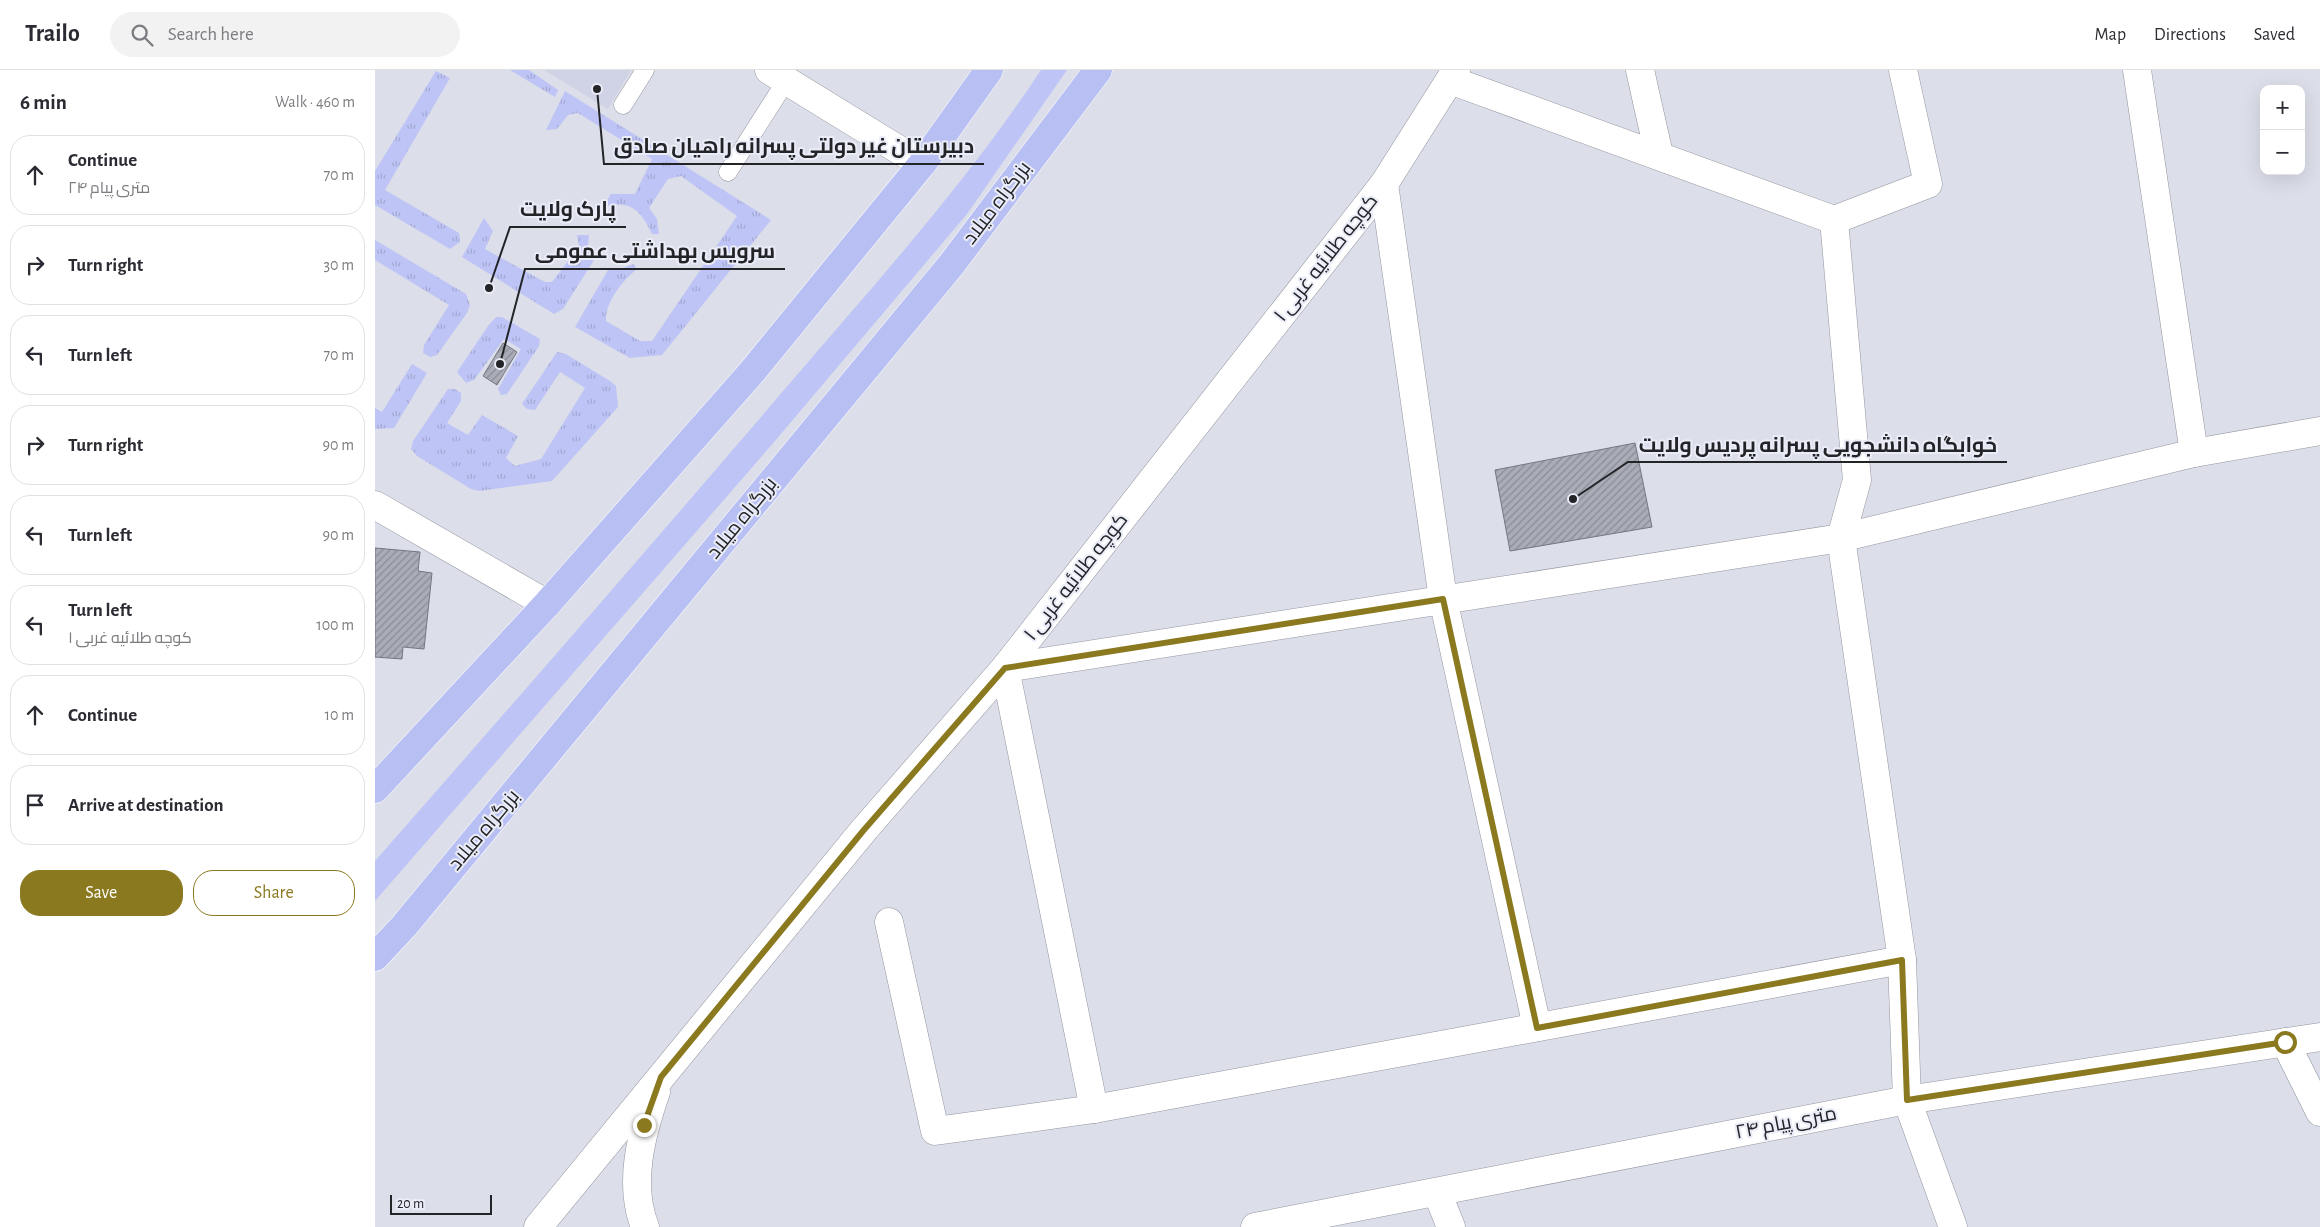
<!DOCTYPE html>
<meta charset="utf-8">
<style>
:root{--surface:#fff;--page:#f2f2f3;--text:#2b2b33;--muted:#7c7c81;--line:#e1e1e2;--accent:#8a791e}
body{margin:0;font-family:"Alegreya Sans",Cairo,sans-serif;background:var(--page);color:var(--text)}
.controls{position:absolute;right:15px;top:15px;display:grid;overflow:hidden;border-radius:10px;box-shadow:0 5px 20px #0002}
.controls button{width:45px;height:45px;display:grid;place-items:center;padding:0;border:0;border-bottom:1px solid var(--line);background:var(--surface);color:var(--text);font:25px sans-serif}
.scale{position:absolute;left:15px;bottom:12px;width:102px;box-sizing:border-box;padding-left:5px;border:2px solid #232428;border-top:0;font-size:14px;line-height:18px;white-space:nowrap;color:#232428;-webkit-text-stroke:4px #eaecf7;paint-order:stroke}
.stop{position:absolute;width:15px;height:15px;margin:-11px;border:4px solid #8a791e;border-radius:50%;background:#fff}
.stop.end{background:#8a791e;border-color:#fff;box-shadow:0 1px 5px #0008}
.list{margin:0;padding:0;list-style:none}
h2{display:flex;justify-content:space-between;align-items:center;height:65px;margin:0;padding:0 20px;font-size:21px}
h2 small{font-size:16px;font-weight:400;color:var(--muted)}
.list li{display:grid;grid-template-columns:32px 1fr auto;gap:15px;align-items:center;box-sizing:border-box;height:80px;margin:0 10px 10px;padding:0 10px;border:1px solid var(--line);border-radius:20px}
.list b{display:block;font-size:19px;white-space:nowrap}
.list p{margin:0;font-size:16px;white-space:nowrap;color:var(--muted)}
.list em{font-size:16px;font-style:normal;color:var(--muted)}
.actions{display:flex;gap:10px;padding:15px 20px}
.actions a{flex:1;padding:11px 0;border:1px solid var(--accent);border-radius:20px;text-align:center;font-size:18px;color:var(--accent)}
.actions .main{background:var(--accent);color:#fff}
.icon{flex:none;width:28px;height:28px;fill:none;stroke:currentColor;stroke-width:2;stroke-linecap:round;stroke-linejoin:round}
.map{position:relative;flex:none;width:1945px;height:1157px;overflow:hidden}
header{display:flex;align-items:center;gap:30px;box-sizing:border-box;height:70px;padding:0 25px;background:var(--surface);border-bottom:1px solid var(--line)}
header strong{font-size:24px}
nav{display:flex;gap:28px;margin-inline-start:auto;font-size:18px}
.search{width:350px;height:45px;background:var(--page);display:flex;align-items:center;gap:12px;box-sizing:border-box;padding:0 18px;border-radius:28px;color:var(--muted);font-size:19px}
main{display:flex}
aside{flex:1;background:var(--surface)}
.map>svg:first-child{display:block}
.built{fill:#d0d3e6}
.grass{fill:#bec5f6}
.park{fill:url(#park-tufts)}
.building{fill:url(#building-hatch);stroke:#747680}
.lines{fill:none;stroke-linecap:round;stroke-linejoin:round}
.lane-casing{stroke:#9496a0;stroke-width:19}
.street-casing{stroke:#9496a0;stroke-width:29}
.secondary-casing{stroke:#9496a0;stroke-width:29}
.highway-casing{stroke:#fff;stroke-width:29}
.lane{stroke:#fff;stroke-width:18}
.street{stroke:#fff;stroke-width:28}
.secondary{stroke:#fff;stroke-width:28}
.highway{stroke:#b8bff2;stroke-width:28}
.route{stroke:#8a791e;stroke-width:6}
.labels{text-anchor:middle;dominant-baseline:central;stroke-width:4;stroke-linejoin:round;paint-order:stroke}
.street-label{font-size:20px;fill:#232428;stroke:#eaecf7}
.leader{fill:none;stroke:#232428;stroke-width:2}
.callout-dot{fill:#232428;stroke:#eaecf7;stroke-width:2}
.callout-label{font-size:21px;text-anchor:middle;font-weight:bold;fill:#232428;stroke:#eaecf7;stroke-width:4;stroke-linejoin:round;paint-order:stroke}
</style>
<header>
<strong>Trailo</strong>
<div class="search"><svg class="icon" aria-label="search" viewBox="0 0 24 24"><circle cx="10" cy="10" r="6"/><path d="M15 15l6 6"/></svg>Search here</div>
<nav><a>Map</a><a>Directions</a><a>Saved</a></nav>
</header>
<main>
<aside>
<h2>6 min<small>Walk · 460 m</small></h2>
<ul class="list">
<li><svg class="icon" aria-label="ahead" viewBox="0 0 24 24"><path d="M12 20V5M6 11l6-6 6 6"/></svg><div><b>Continue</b><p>۲۴ متری پیام</p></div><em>70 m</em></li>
<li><svg class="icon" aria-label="right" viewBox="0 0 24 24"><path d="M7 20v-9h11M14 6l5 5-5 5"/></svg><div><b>Turn right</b></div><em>30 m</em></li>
<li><svg class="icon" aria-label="left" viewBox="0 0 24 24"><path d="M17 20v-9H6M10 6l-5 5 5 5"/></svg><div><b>Turn left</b></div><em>70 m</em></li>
<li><svg class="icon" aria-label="right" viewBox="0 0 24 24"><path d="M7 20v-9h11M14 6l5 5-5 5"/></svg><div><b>Turn right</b></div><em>90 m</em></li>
<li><svg class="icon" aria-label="left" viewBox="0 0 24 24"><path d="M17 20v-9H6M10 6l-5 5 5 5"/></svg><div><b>Turn left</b></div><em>90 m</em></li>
<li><svg class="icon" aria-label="left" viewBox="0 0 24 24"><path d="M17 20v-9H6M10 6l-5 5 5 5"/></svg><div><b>Turn left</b><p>کوچه طلائیه غربی ۱</p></div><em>100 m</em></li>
<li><svg class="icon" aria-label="ahead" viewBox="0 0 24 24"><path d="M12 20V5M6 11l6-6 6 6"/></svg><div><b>Continue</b></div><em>10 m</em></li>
<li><svg class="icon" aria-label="arrive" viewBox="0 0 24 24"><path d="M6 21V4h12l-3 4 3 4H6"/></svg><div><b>Arrive at destination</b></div></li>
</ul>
<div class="actions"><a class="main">Save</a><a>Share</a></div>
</aside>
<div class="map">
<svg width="1945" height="1157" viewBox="0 0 1945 1157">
<defs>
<pattern id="park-tufts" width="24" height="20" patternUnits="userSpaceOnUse" patternTransform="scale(1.25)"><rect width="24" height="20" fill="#bec5f6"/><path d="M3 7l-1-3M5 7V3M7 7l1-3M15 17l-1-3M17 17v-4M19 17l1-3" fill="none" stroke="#a3a9d3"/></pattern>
<pattern id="building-hatch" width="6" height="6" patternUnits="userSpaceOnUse" patternTransform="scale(1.25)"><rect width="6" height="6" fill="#aaacb7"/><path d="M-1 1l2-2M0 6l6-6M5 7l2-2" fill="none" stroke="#8a8c95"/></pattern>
</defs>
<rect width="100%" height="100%" fill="#dcdee9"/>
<path class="built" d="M169,0H256L233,39Z"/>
<path class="grass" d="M666,0H692L592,144L394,378L0,831V791C137,635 274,478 409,320C498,216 590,115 666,0Z"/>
<g class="park">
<path d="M135,0H154L183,20L180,27Z"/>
<path d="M61,1L75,8L10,120L84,163L85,172L75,179L0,135V101Z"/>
<path d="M190,21L396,150L287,285L255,288L200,257L233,200L246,199L258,194L262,199C248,210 230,232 231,251L265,271H277L362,146L306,106L293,109L274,138L282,149L284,164H277C266,140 255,129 228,137L236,124H260L277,89L203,43L193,45L182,59L171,60Z"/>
<path d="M109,148L118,161L110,179L170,212H177L204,177L202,165H214L213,176L219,190L188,239L179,244L87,187Z"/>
<path d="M0,170L91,224L95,235L92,243L62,285L55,287L48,283L49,275L74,235L0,190Z"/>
<path d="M121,247H127L165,269L164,276L132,324L126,325L123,319L146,279L129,269L99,310L91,313L82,302L113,256Z"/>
<path d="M182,282L191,284L235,311L241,316L243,337L177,411L104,421L96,419L42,386L36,379L38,371L73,319H80L86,323V331L72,353L93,365L107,345L143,366L131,388L140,396L166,389L210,318L185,302L160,340L152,339L147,334Z"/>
<path d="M37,294L52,303L19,358L0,359V338L7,342Z"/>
</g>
<g class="building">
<path d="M128,273L142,282L122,315L108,306Z"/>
<path d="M1260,373L1277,457L1135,481L1120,400Z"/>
<path d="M0,478L45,482L43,501L57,503L49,579L28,577L27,589L0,587Z"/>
</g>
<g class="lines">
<defs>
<g id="lane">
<path d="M248,35L270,0"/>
<path d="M353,102L411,11"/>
</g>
<g id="street">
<path d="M394,0L547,94"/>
<path d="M1265,0L1284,85"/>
<path d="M1528,0L1553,114L1459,150L1482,410L1466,468L1527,890L1532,1030L1578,1157"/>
<path d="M1762,0L1819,383"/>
<path d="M1075,10L1459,150"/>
<path d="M1009,114L1068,529L1162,957"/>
<path d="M0,435L172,534"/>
<path d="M514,852L560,1061L719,1039L1527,890"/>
<path d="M1910,972L1945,1042"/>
<path d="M719,1039L630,598L1466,468L1819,383L1945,361"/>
<path d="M1062,1122L1076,1157"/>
<path d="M163,1157L488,761L630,598L1009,114L1081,0"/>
<path d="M270,1157C253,1114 266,1065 281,1022"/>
</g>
<path id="secondary" d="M880,1157L1532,1030L1945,967"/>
<g id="highway">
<path d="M0,719L172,534L376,303L547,94L614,0"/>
<path d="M0,887L29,856L576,195L723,0"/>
</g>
</defs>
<use href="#lane" class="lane-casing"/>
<use href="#street" class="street-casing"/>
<use href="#secondary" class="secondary-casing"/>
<use href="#highway" class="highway-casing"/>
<use href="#lane" class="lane"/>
<use href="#street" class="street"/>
<use href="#secondary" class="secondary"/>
<use href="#highway" class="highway"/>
</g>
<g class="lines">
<path class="route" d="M269,1055L286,1007L488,761L630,598L1068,529L1162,958L1527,890L1532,1030L1910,972"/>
</g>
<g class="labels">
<g class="street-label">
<text transform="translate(622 133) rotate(-53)">بزرگراه میلاد</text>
<text transform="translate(951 188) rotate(-52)">کوچه طلائیه غربی ۱</text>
<text transform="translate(367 448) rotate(-51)">بزرگراه میلاد</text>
<text transform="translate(701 507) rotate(-52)">کوچه طلائیه غربی ۱</text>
<text transform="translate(109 760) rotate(-50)">بزرگراه میلاد</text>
<text transform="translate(1411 1053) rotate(-11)">۲۴ متری پیام</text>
</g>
</g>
<path class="leader" d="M222 19L229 94H609M114 218L135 157H251M125 294L150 199H410M1198 429L1253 392H1632"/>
<g class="callout-dot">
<circle cx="222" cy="19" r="5"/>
<circle cx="114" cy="218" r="5"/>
<circle cx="125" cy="294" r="5"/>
<circle cx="1198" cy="429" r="5"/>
</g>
<g class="callout-label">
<text x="419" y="83">دبیرستان غیر دولتی پسرانه راهیان صادق</text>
<text x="193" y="146">پارک ولایت</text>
<text x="280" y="188">سرویس بهداشتی عمومی</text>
<text x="1443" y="382">خوابگاه دانشجویی پسرانه پردیس ولایت</text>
</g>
</svg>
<div class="controls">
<button>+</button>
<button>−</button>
</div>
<div class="scale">20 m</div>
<div class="stop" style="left:1910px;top:972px"></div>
<div class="stop end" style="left:269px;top:1055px"></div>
</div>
</main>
